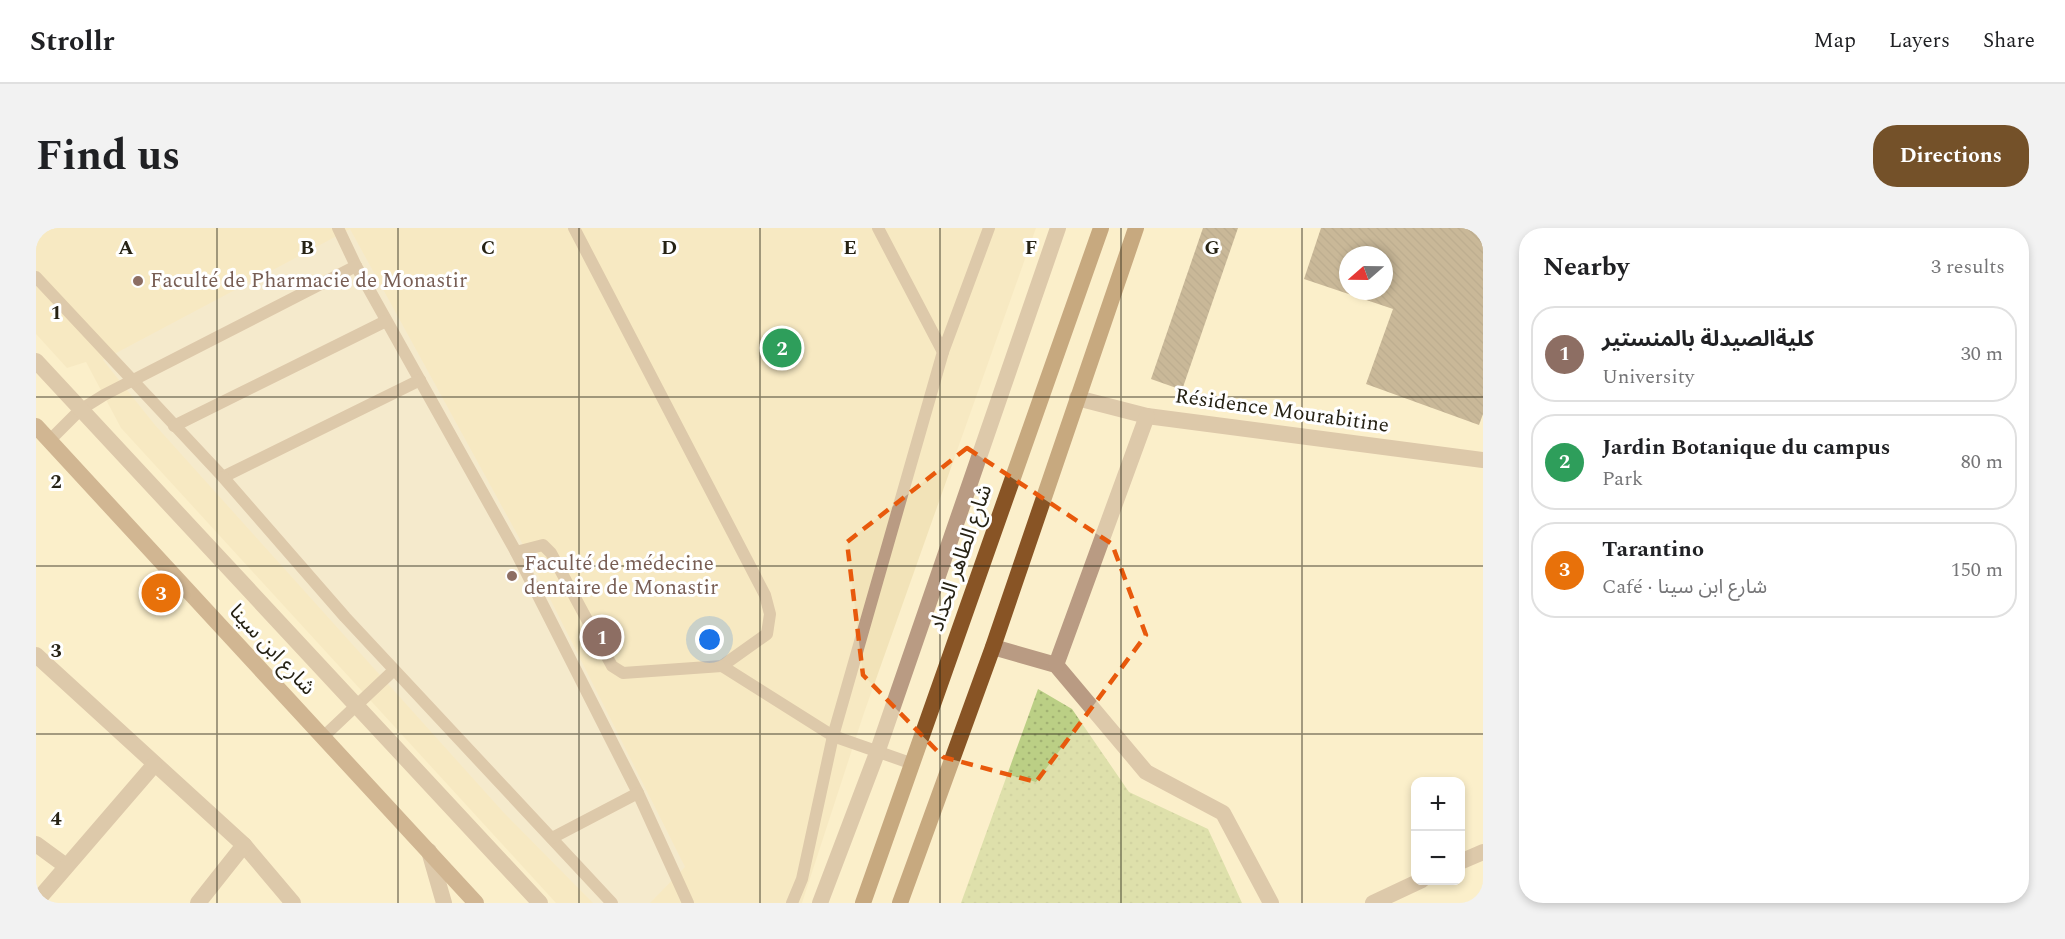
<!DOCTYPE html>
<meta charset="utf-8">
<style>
:root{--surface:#fff;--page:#f2f2f2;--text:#202124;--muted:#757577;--line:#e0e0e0;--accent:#745129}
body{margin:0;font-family:Spectral,"Noto Sans Arabic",serif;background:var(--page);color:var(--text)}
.controls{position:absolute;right:18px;bottom:18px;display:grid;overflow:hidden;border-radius:12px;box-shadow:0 3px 9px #0003}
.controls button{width:54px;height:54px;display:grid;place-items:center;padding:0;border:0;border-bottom:2px solid var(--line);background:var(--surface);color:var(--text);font:30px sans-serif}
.compass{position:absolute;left:1303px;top:18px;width:54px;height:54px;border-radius:50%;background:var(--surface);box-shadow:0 3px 9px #0003;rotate:250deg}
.you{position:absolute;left:674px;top:412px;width:21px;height:21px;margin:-15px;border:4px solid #fff;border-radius:50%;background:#1a73e8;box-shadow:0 0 0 9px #1a73e833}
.badge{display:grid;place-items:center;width:39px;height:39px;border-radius:50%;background:var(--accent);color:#fff;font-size:20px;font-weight:700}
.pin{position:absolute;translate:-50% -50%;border:3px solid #fff;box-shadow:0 2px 6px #0006}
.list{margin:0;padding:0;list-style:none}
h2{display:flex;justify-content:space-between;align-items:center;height:78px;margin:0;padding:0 24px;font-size:26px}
h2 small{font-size:20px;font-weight:400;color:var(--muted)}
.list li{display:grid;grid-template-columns:39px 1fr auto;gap:18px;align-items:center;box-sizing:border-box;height:96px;margin:0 12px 12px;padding:0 12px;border:2px solid var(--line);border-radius:24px}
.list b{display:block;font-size:22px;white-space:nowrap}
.list p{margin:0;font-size:20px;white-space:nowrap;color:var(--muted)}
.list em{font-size:20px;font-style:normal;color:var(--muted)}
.map{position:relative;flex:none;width:1447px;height:675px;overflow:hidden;border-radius:24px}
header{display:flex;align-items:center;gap:36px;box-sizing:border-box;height:84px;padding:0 30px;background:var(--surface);border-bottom:2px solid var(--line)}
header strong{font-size:28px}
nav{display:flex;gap:33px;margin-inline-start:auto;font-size:21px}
.intro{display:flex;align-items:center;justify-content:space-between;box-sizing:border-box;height:144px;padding:0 36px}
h1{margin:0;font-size:42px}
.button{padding:15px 27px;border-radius:24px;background:var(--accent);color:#fff;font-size:21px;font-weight:700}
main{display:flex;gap:36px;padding:0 36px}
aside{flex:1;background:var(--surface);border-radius:24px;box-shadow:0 3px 9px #0003}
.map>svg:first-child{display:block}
.built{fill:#f2e3b8}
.medical{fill:#eee4cf}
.green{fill:url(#green-dots)}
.building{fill:url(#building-back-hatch);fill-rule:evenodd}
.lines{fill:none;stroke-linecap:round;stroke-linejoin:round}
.service{stroke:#b99b83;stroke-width:12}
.minor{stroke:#b99b83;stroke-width:16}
.secondary{stroke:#9d724e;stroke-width:16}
.primary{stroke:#885425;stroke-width:16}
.marked{fill:none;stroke:#e8590c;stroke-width:4.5;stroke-dasharray:12 8;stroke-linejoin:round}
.grid{fill:none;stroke:#262214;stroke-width:1.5;stroke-opacity:0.55}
.education-dot{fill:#8d6e63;stroke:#fff;stroke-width:2}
.labels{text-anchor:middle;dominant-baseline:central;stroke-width:6;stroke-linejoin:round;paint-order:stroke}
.education-label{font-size:21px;fill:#785e54;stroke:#fff;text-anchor:start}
.street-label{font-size:21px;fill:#262214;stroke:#fff}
.grid-label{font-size:20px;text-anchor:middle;font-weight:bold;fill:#262214;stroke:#fff;stroke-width:6;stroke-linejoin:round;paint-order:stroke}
</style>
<header>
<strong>Strollr</strong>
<nav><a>Map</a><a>Layers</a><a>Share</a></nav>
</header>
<div class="intro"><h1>Find us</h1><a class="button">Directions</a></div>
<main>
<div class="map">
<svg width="1447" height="675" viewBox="0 0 1447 675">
<defs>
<pattern id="green-dots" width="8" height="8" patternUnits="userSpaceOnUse" patternTransform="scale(1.5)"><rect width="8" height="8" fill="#bbcf85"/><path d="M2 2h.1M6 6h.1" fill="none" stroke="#a1b172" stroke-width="1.8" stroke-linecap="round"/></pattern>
<pattern id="building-back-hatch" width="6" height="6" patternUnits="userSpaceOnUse" patternTransform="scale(1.5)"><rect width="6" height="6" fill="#8d765b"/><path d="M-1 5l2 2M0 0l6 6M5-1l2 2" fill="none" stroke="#73604a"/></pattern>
</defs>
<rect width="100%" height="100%" fill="#fbefcb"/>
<path class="built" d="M0,0H1000L828,485L766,675H520L85,200L50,134L31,140L0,106Z"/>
<path class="medical" d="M314,1L486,315L649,639L614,675H557L469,586L119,197L67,132Z"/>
<path class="green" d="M1002,461L1036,481L1093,564L1172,601L1206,675H925Z"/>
<g class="building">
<path d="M1167,0H1202L1146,162L1115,151Z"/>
<path d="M1285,0H1429L1447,6V186L1443,197L1330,156L1357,81L1268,51ZM1312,27H1348V63H1312Z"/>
</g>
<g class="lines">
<g class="service">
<path d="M302,0L320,38L480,324L602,565L652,675"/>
<path d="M842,0L907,124"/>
<path d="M0,49L187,249L384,152"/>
<path d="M138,198L350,93"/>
<path d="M13,213L44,182L68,167L320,38"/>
<path d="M187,249L309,389L576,675"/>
<path d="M480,324L507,317L515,325L576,438L587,445L686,438L731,406L734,386L729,367L538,0"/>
<path d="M686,438L797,508L877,536"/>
<path d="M286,510L358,442"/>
<path d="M516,610L602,565"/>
<path d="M756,675L766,651L797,508L907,124L953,0"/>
</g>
<g class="minor">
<path d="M0,133L504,675"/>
<path d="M1041,170L1111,188L1447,232"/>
<path d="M957,419L1020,437L1110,544L1187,585L1235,675"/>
<path d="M0,427L208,617L257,675"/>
<path d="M1020,437L1111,188"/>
<path d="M0,616L30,638"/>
<path d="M393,623L408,675"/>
<path d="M1424,634L1447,624"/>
<path d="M0,674L118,537"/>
<path d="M162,675L208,617"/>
<path d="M784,675L841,525L1022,0"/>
<path d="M1337,675L1386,652"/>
</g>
<path class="secondary" d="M0,198L440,675"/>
<g class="primary">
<path d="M827,675L1065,0"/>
<path d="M864,675L957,419L1100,0"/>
</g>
</g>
<path d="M0 0H1447V675H0ZM931,220L1076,316L1110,407L1000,554L907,529L827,447L811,314Z" fill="#fbefcb" fill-opacity=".55" fill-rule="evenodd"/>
<path class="marked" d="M931,220L1076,316L1110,407L1000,554L907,529L827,447L811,314Z"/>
<path class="grid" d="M181,0V675M362,0V675M543,0V675M724,0V675M904,0V675M1085,0V675M1266,0V675M0,169H1447M0,338H1447M0,506H1447"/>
<g class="education-dot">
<circle cx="102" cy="53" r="6"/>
<circle cx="476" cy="348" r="6"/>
</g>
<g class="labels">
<g class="education-label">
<text x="114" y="53">Faculté de Pharmacie de Monastir</text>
<text x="488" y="336">Faculté de médecine<tspan x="488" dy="24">dentaire de Monastir</tspan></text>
</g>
<g class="street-label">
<text transform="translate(1246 183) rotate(8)">Résidence Mourabitine</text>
<text transform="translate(925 330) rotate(-71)">شارع الطاهر الحداد</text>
<text transform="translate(236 422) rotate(47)">شارع ابن سينا</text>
</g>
</g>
<g class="grid-label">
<text x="90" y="26">A</text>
<text x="271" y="26">B</text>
<text x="452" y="26">C</text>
<text x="633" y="26">D</text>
<text x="814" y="26">E</text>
<text x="995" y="26">F</text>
<text x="1176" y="26">G</text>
<text x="20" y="91">1</text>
<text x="20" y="260">2</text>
<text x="20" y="429">3</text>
<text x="20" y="597">4</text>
</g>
</svg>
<div class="controls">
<button>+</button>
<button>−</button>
</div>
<svg class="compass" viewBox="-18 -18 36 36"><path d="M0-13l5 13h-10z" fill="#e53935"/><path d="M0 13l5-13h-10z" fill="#757577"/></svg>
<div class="you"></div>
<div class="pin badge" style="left:566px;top:409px;background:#8d6e63">1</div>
<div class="pin badge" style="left:746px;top:120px;background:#2e9e5b">2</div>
<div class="pin badge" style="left:125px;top:365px;background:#e8710a">3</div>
</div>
<aside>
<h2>Nearby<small>3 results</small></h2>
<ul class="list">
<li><span class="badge" style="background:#8d6e63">1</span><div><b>كليةالصيدلة بالمنستير</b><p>University</p></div><em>30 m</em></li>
<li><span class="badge" style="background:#2e9e5b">2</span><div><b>Jardin Botanique du campus</b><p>Park</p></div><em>80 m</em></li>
<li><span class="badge" style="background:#e8710a">3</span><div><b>Tarantino</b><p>Café · شارع ابن سينا</p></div><em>150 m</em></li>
</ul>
</aside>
</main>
